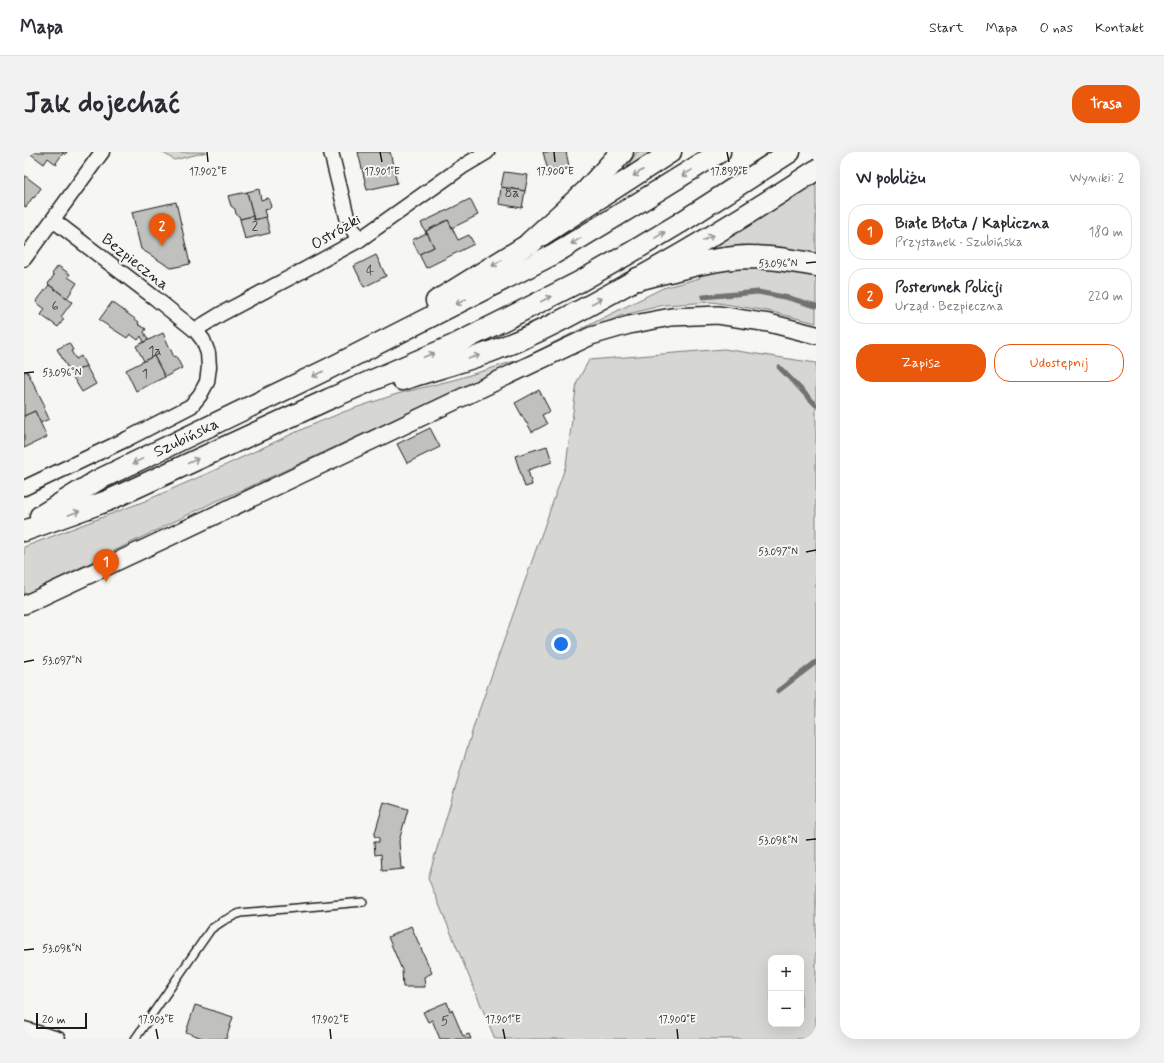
<!DOCTYPE html>
<html lang="pl">
<meta charset="utf-8">
<style>
:root{--surface:#fff;--page:#f2f2f3;--text:#2b2b33;--muted:#7c7c81;--line:#e1e1e2;--accent:#ea580c}
body{margin:0;font-family:Mynerve,sans-serif;background:var(--page);color:var(--text)}
.controls{position:absolute;right:12px;bottom:12px;display:grid;overflow:hidden;border-radius:8px;box-shadow:0 4px 16px #0002}
.controls button{width:36px;height:36px;display:grid;place-items:center;padding:0;border:0;border-bottom:1px solid var(--line);background:var(--surface);color:var(--text);font:20px sans-serif}
.scale{position:absolute;left:12px;bottom:10px;width:51px;box-sizing:border-box;padding-left:4px;border:2px solid #1c1c1c;border-top:0;font-size:11px;line-height:14px;white-space:nowrap;color:#1c1c1c;-webkit-text-stroke:3px #f6f6f2;paint-order:stroke}
.you{position:absolute;left:537px;top:492px;width:14px;height:14px;margin:-10px;border:3px solid #fff;border-radius:50%;background:#1a73e8;box-shadow:0 0 0 6px #1a73e833}
.badge{display:grid;place-items:center;width:26px;height:26px;border-radius:50%;background:var(--accent);color:#fff;font-size:13px;font-weight:700}
.pin{position:absolute;translate:-50% -33px;filter:drop-shadow(0 1px 2px #0008)}
.pin::after{content:'';position:absolute;top:21px;width:14px;height:12px;background:inherit;clip-path:polygon(0 0,100% 0,50% 100%)}
.list{margin:0;padding:0;list-style:none}
h2{display:flex;justify-content:space-between;align-items:center;height:52px;margin:0;padding:0 16px;font-size:17px}
h2 small{font-size:13px;font-weight:400;color:var(--muted)}
.list li{display:grid;grid-template-columns:26px 1fr auto;gap:12px;align-items:center;box-sizing:border-box;height:56px;margin:0 8px 8px;padding:0 8px;border:1px solid var(--line);border-radius:16px}
.list b{display:block;font-size:15px;white-space:nowrap}
.list p{margin:0;font-size:13px;white-space:nowrap;color:var(--muted)}
.list em{font-size:13px;font-style:normal;color:var(--muted)}
.actions{display:flex;gap:8px;padding:12px 16px}
.actions a{flex:1;padding:9px 0;border:1px solid var(--accent);border-radius:16px;text-align:center;font-size:14px;color:var(--accent)}
.actions .main{background:var(--accent);color:#fff}
.map{position:relative;flex:none;width:792px;height:887px;overflow:hidden;border-radius:16px}
header{display:flex;align-items:center;gap:24px;box-sizing:border-box;height:56px;padding:0 20px;background:var(--surface);border-bottom:1px solid var(--line)}
header strong{font-size:19px}
nav{display:flex;gap:22px;margin-inline-start:auto;font-size:14px}
.intro{display:flex;align-items:center;justify-content:space-between;box-sizing:border-box;height:96px;padding:0 24px}
h1{margin:0;font-size:28px}
.button{padding:10px 18px;border-radius:16px;background:var(--accent);color:#fff;font-size:14px;font-weight:700}
main{display:flex;gap:24px;padding:0 24px}
aside{flex:1;background:var(--surface);border-radius:16px;box-shadow:0 4px 16px #0002}
.map>svg:first-child{display:block}
.green{fill:#d6d6d2;stroke:#797977;fill-rule:evenodd}
.lines{fill:none;stroke-linecap:round;stroke-linejoin:round}
.stream{stroke:#727271;stroke-width:5}
.building{fill:#c0c0bd;stroke:#1c1c1c}
.service-casing{stroke:#1c1c1c;stroke-width:10}
.minor-casing{stroke:#1c1c1c;stroke-width:17}
.tertiary-casing{stroke:#1c1c1c;stroke-width:20}
.secondary-casing{stroke:#1c1c1c;stroke-width:23}
.motorway-casing{stroke:#1c1c1c;stroke-width:25}
.service{stroke:#f6f6f2;stroke-width:7}
.minor{stroke:#f6f6f2;stroke-width:14}
.tertiary{stroke:#f6f6f2;stroke-width:17}
.secondary{stroke:#f6f6f2;stroke-width:20}
.motorway{stroke:#f6f6f2;stroke-width:22}
.oneway{stroke:#949492}
.ticks{fill:none;stroke:#1c1c1c;stroke-width:1.5}
.labels{text-anchor:middle;dominant-baseline:central;stroke-width:4;stroke-linejoin:round;paint-order:stroke}
.number-label{font-size:14px;fill:#454544}
.street-label{font-size:16px;fill:#1c1c1c;stroke:#f6f6f2}
.ticks-label{font-size:10px;text-anchor:middle;fill:#1c1c1c;stroke:#f6f6f2;stroke-width:4;stroke-linejoin:round;paint-order:stroke}
</style>
<header>
<strong>Mapa</strong>
<nav><a>Start</a><a>Mapa</a><a>O nas</a><a>Kontakt</a></nav>
</header>
<div class="intro"><h1>Jak dojechać</h1><a class="button">Trasa</a></div>
<main>
<div class="map">
<svg width="792" height="887" viewBox="0 0 792 887">
<rect width="100%" height="100%" fill="#f6f6f2"/>
<filter id="ink" filterUnits="userSpaceOnUse"><feTurbulence type="fractalNoise" baseFrequency=".025" numOctaves="2"/><feDisplacementMap in="SourceGraphic" scale="8" xChannelSelector="R" yChannelSelector="G"/><feConvolveMatrix kernelMatrix="1 2 1 2 8 2 1 2 1" color-interpolation-filters="sRGB"/></filter>
<g filter="url(#ink)">
<g class="green">
<path d="M138,0H183L150,8Z"/>
<path d="M613,0H630L598,22Z"/>
<path d="M792,30V102L757,95L718,93L674,99Z"/>
<path d="M736,116L763,118L792,124V171L744,159L688,150L640,153L596,164L527,198L403,252L221,337L190,350L0,443V395L121,349L191,318L283,275L322,259L373,242L433,227L497,207L639,136L676,126V122L706,117Z"/>
<path d="M700,197L792,211V887H471L404,726L451,570L542,313L553,230L565,208ZM747,806H777V872H747Z"/>
</g>
<g class="lines">
<g class="stream">
<path d="M679,145L734,140L765,146L792,154"/>
<path d="M755,215L792,253"/>
<path d="M754,539L792,510"/>
</g>
</g>
<g class="building">
<path d="M4,0H43L41,3L39,1L32,11L33,13L24,6L20,12Z"/>
<path d="M334,0H366L373,31L343,38Z"/>
<path d="M519,0H542L545,14L524,19Z"/>
<path d="M480,20L504,23L501,39L477,35Z"/>
<path d="M0,23L17,36L10,46L9,45L2,55L0,54Z"/>
<path d="M477,35L501,39L498,56L475,52Z"/>
<path d="M235,37L237,48L243,46L245,48L247,55L245,57L240,58L242,65L230,68L223,40Z"/>
<path d="M223,40L229,64L216,67L215,64L212,62L211,57L207,54L204,44Z"/>
<path d="M446,47L454,63L428,76L424,68L402,79L403,81H402L397,71Z"/>
<path d="M152,50L166,112L147,116L117,97L108,60Z"/>
<path d="M229,64L230,68L242,65L246,81L221,87L216,67Z"/>
<path d="M424,68L434,88L445,83L450,92L402,116L395,102L410,95L402,79Z"/>
<path d="M403,81L410,95L395,102L388,88Z"/>
<path d="M352,103L362,124L340,135L330,114Z"/>
<path d="M34,114L46,122L44,125L53,131L43,146L24,132L30,123L28,122Z"/>
<path d="M25,133L48,150L37,165L40,167L34,175L17,163L21,157L12,150Z"/>
<path d="M88,150L115,170L114,172L122,177L120,180L124,188L120,190L117,184L114,188L106,182L103,186L75,168Z"/>
<path d="M139,181L150,205L152,204L158,216L141,225L130,204L120,209L112,194Z"/>
<path d="M45,191L49,198L47,199L52,207L57,204L62,214L47,222L33,197Z"/>
<path d="M130,204L141,225L112,239L102,218Z"/>
<path d="M62,214L72,232L58,240L47,222Z"/>
<path d="M3,219L21,254H19L25,267L16,271L11,259L0,264V220Z"/>
<path d="M515,238L526,259L518,263L523,272L508,280L503,271H502L491,251Z"/>
<path d="M11,259L23,285L0,296V264Z"/>
<path d="M406,276L416,295L383,311L373,292Z"/>
<path d="M523,294L528,310L504,318L508,333L501,335L491,304Z"/>
<path d="M360,650L384,657L375,689L377,716H380V717L358,719L357,702L351,703L350,690H355V686L350,684Z"/>
<path d="M387,774L408,821L400,825L401,835H379L378,818L364,785Z"/>
<path d="M423,850L426,859L428,858L439,884L445,882L447,887H416L408,868L404,870L399,860Z"/>
<path d="M171,853L209,865L202,887H181L162,880Z"/>
</g>
<g class="lines">
<defs>
<path id="service" d="M111,887L187,777L199,769L216,761L339,750"/>
<g id="minor">
<path d="M307,0L324,69L335,88"/>
<path d="M0,107L78,0"/>
<path d="M172,179L179,173L197,162L267,125L335,88L438,15L463,0"/>
<path d="M0,336L103,287L167,254L176,243L183,230L185,215L184,201L179,188L172,179L131,146L29,68"/>
<path d="M0,877L34,887"/>
</g>
<path id="tertiary" d="M0,453L160,378L567,184L605,173L647,165L694,163L745,171L792,183"/>
<g id="secondary">
<path d="M412,149L506,91L647,0"/>
<path d="M378,228C411,217 445,209 476,196C518,180 557,158 595,137C663,100 728,60 792,18"/>
<path id="s1" d="M16,364L74,328L304,217L528,103L606,56L696,0"/>
<path d="M0,379L83,349L305,247L430,193L490,163L555,130L606,101L656,71L766,0"/>
</g>
<g id="motorway">
<path d="M506,91L562,40L598,0"/>
<path d="M614,127C650,118 687,106 725,105C748,105 770,109 792,113"/>
</g>
</defs>
<use href="#service" class="service-casing"/>
<use href="#minor" class="minor-casing"/>
<use href="#tertiary" class="tertiary-casing"/>
<use href="#secondary" class="secondary-casing"/>
<use href="#motorway" class="motorway-casing"/>
<use href="#service" class="service"/>
<use href="#minor" class="minor"/>
<use href="#tertiary" class="tertiary"/>
<use href="#secondary" class="secondary"/>
<use href="#motorway" class="motorway"/>
</g>
<defs><path id="oneway-shaft" d="M-6 0H5M1.5-3L5.5 0L1.5 3" fill="none" stroke-width="1.6" stroke-linecap="round" stroke-linejoin="round"/></defs>
<g class="oneway">
<use href="#oneway-shaft" transform="translate(614 21) rotate(147)"/>
<use href="#oneway-shaft" transform="translate(663 21) rotate(148)"/>
<use href="#oneway-shaft" transform="translate(636 83) rotate(-31)"/>
<use href="#oneway-shaft" transform="translate(684 86) rotate(-31)"/>
<use href="#oneway-shaft" transform="translate(552 89) rotate(149)"/>
<use href="#oneway-shaft" transform="translate(473 111) rotate(149)"/>
<use href="#oneway-shaft" transform="translate(522 147) rotate(-27)"/>
<use href="#oneway-shaft" transform="translate(573 149) rotate(-28)"/>
<use href="#oneway-shaft" transform="translate(437 150) rotate(153)"/>
<use href="#oneway-shaft" transform="translate(405 203) rotate(-23)"/>
<use href="#oneway-shaft" transform="translate(450 205) rotate(-18)"/>
<use href="#oneway-shaft" transform="translate(294 222) rotate(154)"/>
<use href="#oneway-shaft" transform="translate(114 309) rotate(154)"/>
<use href="#oneway-shaft" transform="translate(169 309) rotate(-25)"/>
<use href="#oneway-shaft" transform="translate(50 361) rotate(-20)"/>
</g>
</g>
<path class="ticks" d="M183,0L184,10M356,0L358,10M530,0L531,10M703,0L705,10M782,111L792,110M0,221L10,220M782,400L792,398M0,510L10,508M782,688L792,687M0,798L10,797M132,877L134,887M306,877L307,887M479,877L481,887M653,877L654,887"/>
<g class="labels">
<g class="number-label">
<text x="488" y="41">8a</text>
<text x="231" y="74">2</text>
<text x="346" y="119">4</text>
<text x="31" y="154">6</text>
<text x="131" y="199">1a</text>
<text x="121" y="222">1</text>
<text x="421" y="869">5</text>
</g>
<g class="street-label">
<text transform="translate(312 80) rotate(-31)">Ostróżki</text>
<text transform="translate(111 110) rotate(38)">Bezpieczna</text>
<text stroke="none"><textPath href="#s1" startOffset="166">Szubińska</textPath></text>
</g>
</g>
<g class="ticks-label">
<text x="184" y="23">17.902°E</text>
<text x="358" y="23">17.901°E</text>
<text x="531" y="23">17.900°E</text>
<text x="705" y="23">17.899°E</text>
<text x="754" y="115">53.096°N</text>
<text x="38" y="224">53.096°N</text>
<text x="754" y="403">53.097°N</text>
<text x="38" y="512">53.097°N</text>
<text x="754" y="692">53.098°N</text>
<text x="38" y="800">53.098°N</text>
<text x="132" y="871">17.903°E</text>
<text x="306" y="871">17.902°E</text>
<text x="479" y="871">17.901°E</text>
<text x="653" y="871">17.900°E</text>
</g>
</svg>
<div class="controls">
<button>+</button>
<button>−</button>
</div>
<div class="scale">20 m</div>
<div class="you"></div>
<div class="pin badge" style="left:82px;top:430px">1</div>
<div class="pin badge" style="left:138px;top:94px">2</div>
</div>
<aside>
<h2>W pobliżu<small>Wyniki: 2</small></h2>
<ul class="list">
<li><span class="badge">1</span><div><b>Białe Błota / Kapliczna</b><p>Przystanek · Szubińska</p></div><em>180 m</em></li>
<li><span class="badge">2</span><div><b>Posterunek Policji</b><p>Urząd · Bezpieczna</p></div><em>220 m</em></li>
</ul>
<div class="actions"><a class="main">Zapisz</a><a>Udostępnij</a></div>
</aside>
</main>
